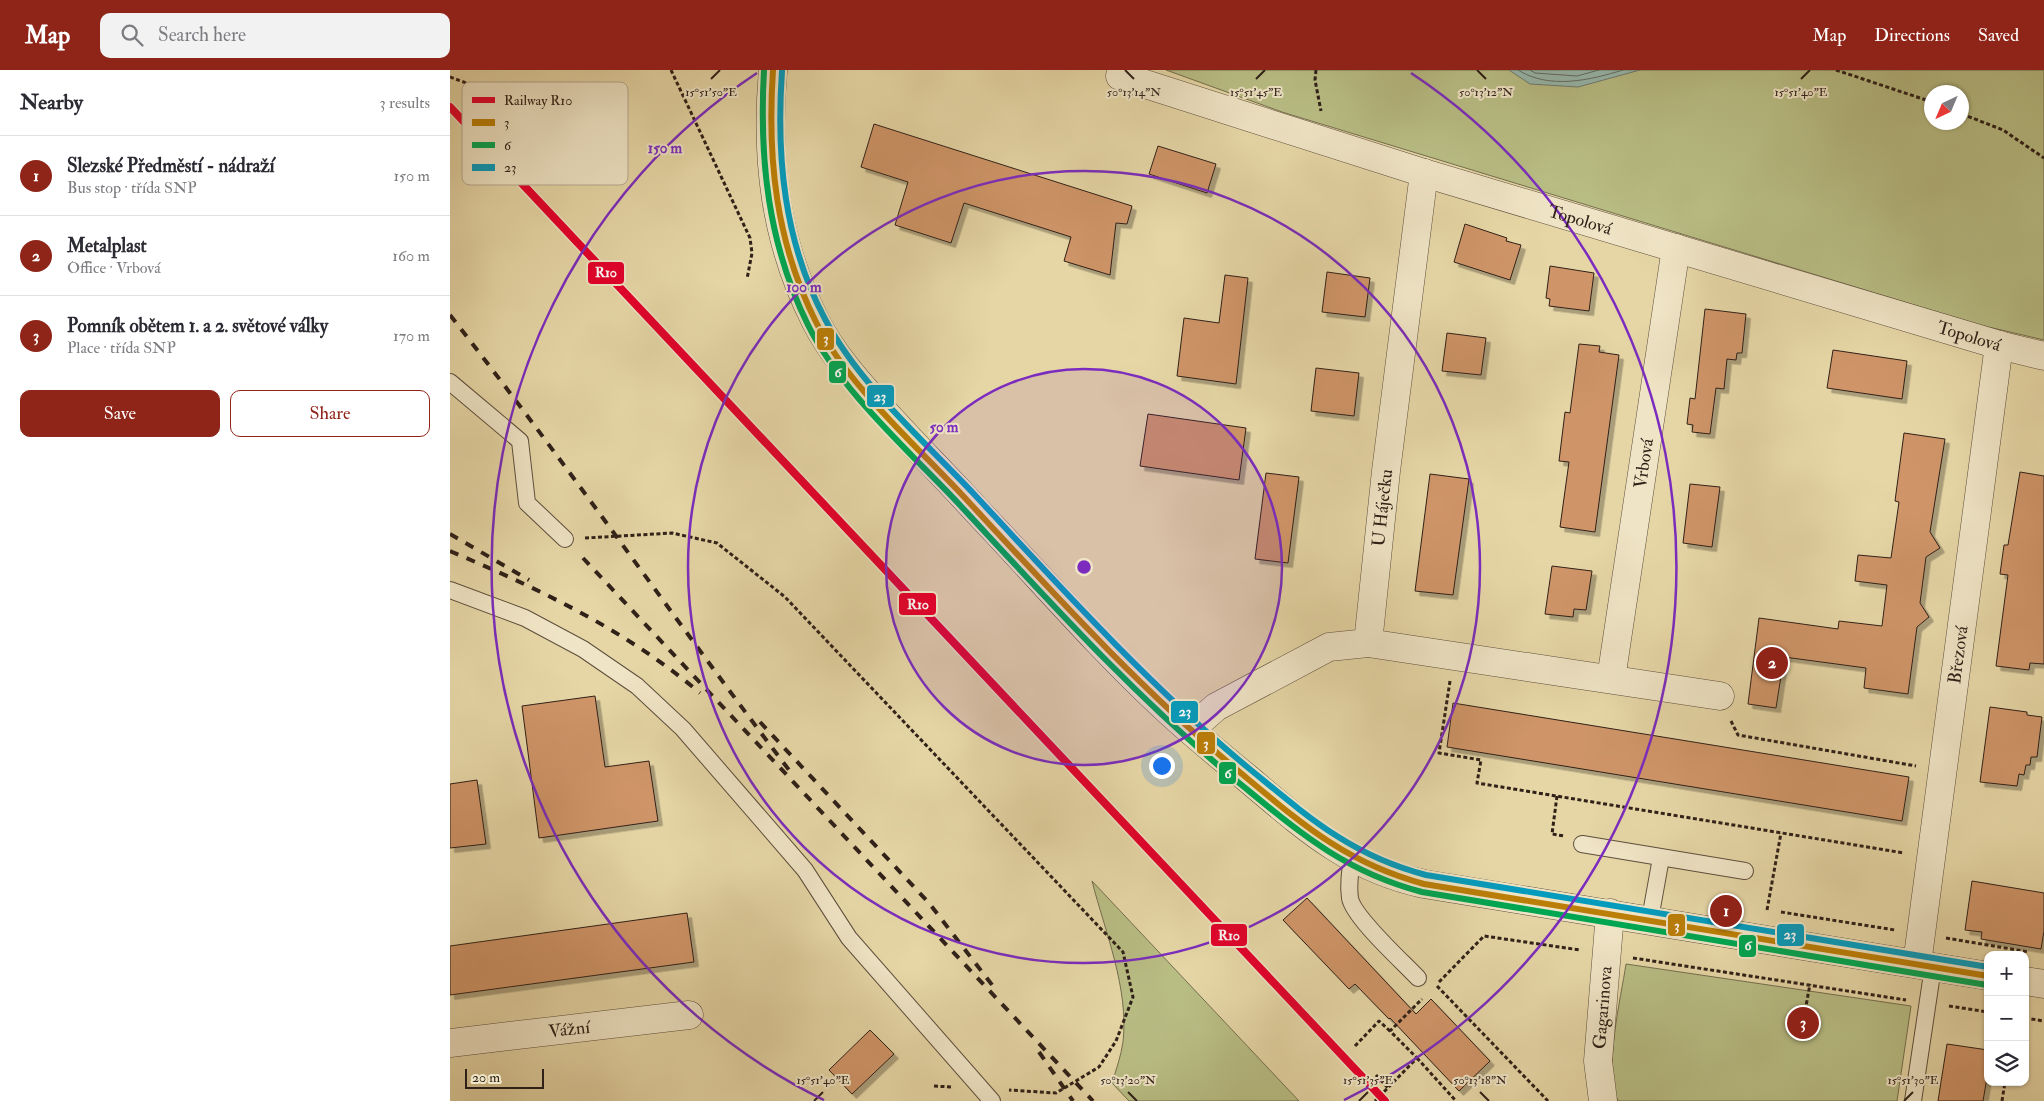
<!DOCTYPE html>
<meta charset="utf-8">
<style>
:root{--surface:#fff;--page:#f2f2f3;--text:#2b2b33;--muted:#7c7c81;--line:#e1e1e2;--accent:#8f2418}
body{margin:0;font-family:"IM FELL Double Pica",serif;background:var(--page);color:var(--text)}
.controls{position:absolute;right:15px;bottom:15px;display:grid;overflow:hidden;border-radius:10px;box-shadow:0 1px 4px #0004}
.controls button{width:45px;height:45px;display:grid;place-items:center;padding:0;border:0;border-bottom:1px solid var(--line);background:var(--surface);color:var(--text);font:25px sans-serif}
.compass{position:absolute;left:1474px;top:15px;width:45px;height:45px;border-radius:50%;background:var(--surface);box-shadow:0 1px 4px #0004;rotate:224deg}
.scale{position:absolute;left:15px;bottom:12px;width:79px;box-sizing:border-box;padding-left:5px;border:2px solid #2f2018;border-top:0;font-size:14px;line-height:18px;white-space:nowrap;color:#2f2018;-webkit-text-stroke:4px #efe4c5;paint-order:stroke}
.you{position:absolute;left:711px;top:695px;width:18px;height:18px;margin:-12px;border:4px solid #fff;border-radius:50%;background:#1a73e8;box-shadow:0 0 0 8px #1a73e833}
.badge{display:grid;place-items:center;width:32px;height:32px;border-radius:50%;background:var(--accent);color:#fff;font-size:16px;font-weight:700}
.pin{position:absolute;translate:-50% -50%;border:2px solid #fff;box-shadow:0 1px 5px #0006}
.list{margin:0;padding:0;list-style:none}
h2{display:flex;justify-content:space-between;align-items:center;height:65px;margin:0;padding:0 20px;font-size:21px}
h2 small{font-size:16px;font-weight:400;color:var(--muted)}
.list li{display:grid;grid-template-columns:32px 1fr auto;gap:15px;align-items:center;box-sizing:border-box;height:80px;padding:0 20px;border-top:1px solid var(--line)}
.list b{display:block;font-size:19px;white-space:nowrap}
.list p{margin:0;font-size:16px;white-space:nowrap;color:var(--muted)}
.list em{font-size:16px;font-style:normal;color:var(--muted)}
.actions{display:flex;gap:10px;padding:15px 20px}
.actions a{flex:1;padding:11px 0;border:1px solid var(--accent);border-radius:10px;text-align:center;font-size:18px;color:var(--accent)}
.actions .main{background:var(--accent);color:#fff}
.icon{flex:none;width:28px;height:28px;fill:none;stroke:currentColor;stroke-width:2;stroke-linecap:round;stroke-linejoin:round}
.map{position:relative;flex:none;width:1594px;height:1031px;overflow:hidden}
header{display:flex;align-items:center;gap:30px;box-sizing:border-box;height:70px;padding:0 25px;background:var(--accent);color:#fff}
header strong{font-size:24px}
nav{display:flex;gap:28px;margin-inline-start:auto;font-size:18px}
.search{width:350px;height:45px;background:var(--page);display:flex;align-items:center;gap:12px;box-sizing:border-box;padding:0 18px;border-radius:10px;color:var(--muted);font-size:19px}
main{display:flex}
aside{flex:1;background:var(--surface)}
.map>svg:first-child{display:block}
.green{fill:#b8bd84;stroke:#746e4e;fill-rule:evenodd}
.water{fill:#97b8ad;stroke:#6d7b71}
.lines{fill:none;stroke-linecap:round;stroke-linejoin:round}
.shore{stroke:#636c62;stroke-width:1}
.building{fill:#cf9567;stroke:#2f2018;filter:url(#shadow)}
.service-casing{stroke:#5d4e3c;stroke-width:18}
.minor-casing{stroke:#5d4e3c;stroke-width:29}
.tertiary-casing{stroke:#5d4e3c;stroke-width:29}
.path{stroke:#2f2018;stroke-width:3;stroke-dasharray:4 2.5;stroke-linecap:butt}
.service{stroke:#efe4c5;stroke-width:16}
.minor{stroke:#efe4c5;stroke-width:28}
.tertiary{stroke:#efe4c5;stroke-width:28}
.rail{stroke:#2f2018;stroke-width:4;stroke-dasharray:9 9;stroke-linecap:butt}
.bus-1-casing{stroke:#efe4c5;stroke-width:10}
.bus-2-casing{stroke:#efe4c5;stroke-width:10}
.bus-3-casing{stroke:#efe4c5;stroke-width:10}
.bus-1{stroke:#bb7e07;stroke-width:6}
.bus-2{stroke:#00a651;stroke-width:6}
.bus-3{stroke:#059bbc;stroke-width:6}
.rail-1-casing{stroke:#efe4c5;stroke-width:11}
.rail-1{stroke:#e4002b;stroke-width:8}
.ticks{fill:none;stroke:#2f2018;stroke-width:2}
.ring{fill:none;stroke:#7b2cbf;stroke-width:2.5}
.labels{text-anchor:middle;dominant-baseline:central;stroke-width:4;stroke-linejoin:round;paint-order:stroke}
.street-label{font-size:18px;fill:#2f2018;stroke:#efe4c5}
.key{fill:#efe4c5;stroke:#b5a991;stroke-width:1}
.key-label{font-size:14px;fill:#2f2018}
.ticks-label{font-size:12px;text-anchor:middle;fill:#2f2018;stroke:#efe4c5;stroke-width:4;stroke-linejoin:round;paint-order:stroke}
.centre{fill:#7b2cbf;stroke:#efe4c5;stroke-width:2.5}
.ring-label{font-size:15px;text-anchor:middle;font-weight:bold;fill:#7b2cbf;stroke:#efe4c5;stroke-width:4;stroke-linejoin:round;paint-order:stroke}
.line-badge{stroke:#efe4c5;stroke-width:2}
.badge-label{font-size:14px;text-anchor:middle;font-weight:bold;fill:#fff}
</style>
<header>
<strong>Map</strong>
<div class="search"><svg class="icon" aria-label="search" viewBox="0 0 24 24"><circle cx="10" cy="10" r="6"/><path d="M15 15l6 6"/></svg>Search here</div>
<nav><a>Map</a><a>Directions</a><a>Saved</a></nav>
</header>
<main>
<aside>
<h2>Nearby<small>3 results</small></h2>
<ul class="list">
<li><span class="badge">1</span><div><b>Slezské Předměstí - nádraží</b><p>Bus stop · třída SNP</p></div><em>150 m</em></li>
<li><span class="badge">2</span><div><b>Metalplast</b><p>Office · Vrbová</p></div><em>160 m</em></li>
<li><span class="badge">3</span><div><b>Pomník obětem 1. a 2. světové války</b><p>Place · třída SNP</p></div><em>170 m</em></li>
</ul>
<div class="actions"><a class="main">Save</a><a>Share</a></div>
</aside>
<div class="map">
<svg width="1594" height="1031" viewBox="0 0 1594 1031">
<defs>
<filter id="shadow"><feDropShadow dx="4.5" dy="4.5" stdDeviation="0" flood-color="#0004"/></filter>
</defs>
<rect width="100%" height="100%" fill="#e6d6a6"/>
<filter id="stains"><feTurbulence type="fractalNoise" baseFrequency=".004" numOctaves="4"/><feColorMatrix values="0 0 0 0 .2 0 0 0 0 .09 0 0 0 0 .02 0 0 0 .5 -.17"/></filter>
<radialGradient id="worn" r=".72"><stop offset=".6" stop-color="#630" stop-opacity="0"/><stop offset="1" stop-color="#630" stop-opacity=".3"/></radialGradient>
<g class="green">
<path d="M716,0H1594V270L1530,255L832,42ZM1482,22H1512V52H1482Z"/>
<path d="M642,811L849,1031H679L662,1013C666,1000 671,986 673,972C679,918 655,862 642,811Z"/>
<path d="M1176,894L1461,936L1447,1031H1168C1153,1001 1171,928 1176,894Z"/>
</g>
<path class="water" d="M1059,0H1190L1128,17L1080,14Z"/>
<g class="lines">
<g class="shore">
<path d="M1068,0C1100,20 1140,10 1173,0"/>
<path d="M1080,0L1085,3L1127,6L1149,0"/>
</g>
</g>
<g class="building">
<path d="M424,54L682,136L677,154L666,153L660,205L614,191L621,167L514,133L501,173L445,155L458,112L411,97Z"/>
<path d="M708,76L766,94L757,123L699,104Z"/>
<path d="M1015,154L1057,168L1056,171L1071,175L1060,210L1004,192Z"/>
<path d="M1100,196L1144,203L1139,241L1099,236L1100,229L1096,228Z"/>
<path d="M877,202L920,208L915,247L872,242Z"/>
<path d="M775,205L798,208L786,314L727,306L734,248L769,253Z"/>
<path d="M1255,239L1296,244L1292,283H1287L1286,290L1277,289L1274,319L1266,318L1260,364L1242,362L1243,355L1237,354L1240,328L1245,329Z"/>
<path d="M997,263L1036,268L1031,305L992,301Z"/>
<path d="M1129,274L1150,276L1149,282L1169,285L1145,462L1110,457L1119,392L1109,391L1115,342L1120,343Z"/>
<path d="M1383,280L1457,291L1452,329L1377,318Z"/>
<path d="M866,298L909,303L904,346L861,341Z"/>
<path d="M698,344L796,358L789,410L690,396Z"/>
<path d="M1454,363L1495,369L1480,462L1490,478L1476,487L1470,533L1479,547L1467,557L1458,624L1414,618L1416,598L1334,587L1326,638L1298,634L1309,548L1388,559L1389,551L1432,556L1437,515L1405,511L1408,485L1441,488L1449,432L1445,431Z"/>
<path d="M1570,402L1594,406V594L1580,593L1579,600L1546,596L1558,505L1550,504L1554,475H1558Z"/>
<path d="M816,403L849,407L838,493L805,489Z"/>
<path d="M980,404L1019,409L1003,525L965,521Z"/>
<path d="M1240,414L1270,417L1262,477L1233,473Z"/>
<path d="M1102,496L1142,501L1136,540L1124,539L1123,547L1095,544Z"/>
<path d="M145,626L155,697L199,691L208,751L89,768L72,636Z"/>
<path d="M1003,633L1459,707L1452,751L997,677Z"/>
<path d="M1540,637L1577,642V645L1592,647L1587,687H1581L1580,695H1576L1574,705L1569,704L1567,716L1530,712Z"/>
<path d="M27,710L36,774L0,778V714Z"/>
<path d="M1522,811L1594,823V861L1591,879L1531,869L1532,862L1515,860Z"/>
<path d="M857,828L966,944L981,929L1040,991L1009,1021L940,948L939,949L905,914L899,919L833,850Z"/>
<path d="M237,843L244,892L0,925V876Z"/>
<path d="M420,960L444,984L402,1024L379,1000Z"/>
<path d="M1497,974L1538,980V1002L1533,1031H1488Z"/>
</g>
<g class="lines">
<defs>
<g id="service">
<path d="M0,312L70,371L77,433L115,469"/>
<path d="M0,520L75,548L133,579L187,616L233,659L355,800L399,868L542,1031"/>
<path d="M1132,774L1295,801"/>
<path d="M902,789C900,802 898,815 900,828C903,847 953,892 968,908"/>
<path d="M1200,849L1211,788"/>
<path d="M1463,1031L1483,897"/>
</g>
<g id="minor">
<path id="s1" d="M670,6L974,103L1549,275L1594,286"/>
<path id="s2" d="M918,573L936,401L974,103"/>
<path id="s3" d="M1161,609L1226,178"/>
<path d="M740,660L766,637L879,577L918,573L1270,626"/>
<path id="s4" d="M1467,894L1549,275"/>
<path id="s5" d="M0,973L239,945"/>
<path id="s6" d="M1153,1031L1148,991L1160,843"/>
</g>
<g id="tertiary">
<path d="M323,0C315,89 325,172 366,252C382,283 405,309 428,335C460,371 494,405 526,440C587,504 645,572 709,632C737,659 767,683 797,708C854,756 899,798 974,814L1538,906"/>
<path d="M1575,911L1594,914"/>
</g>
</defs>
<use href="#service" class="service-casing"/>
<use href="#minor" class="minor-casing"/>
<use href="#tertiary" class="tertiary-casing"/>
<g class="path">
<path d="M221,0L300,168L302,183L297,209"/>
<path d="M866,0L865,10L871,41"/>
<path d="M1386,0L1482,32"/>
<path d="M0,7L90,40"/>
<path d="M1512,44L1553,60L1594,88"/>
<path d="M135,468L222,463L267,473L335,527L673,882L683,927L666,971L649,997L606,1023L559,1020"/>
<path d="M1000,611L989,683L1031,690L1027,713L1454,783"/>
<path d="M1281,651L1288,665L1466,696"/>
<path d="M1107,726L1102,764L1114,766"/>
<path d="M1317,840L1331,763"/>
<path d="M1331,842L1445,860"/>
<path d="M1496,868L1579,882"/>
<path d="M1183,888L1456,930"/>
<path d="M989,912L1034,866L1130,880"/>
<path d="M987,916L1098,1031"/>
<path d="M1499,936L1538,942"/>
<path d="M1354,947L1360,914"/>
<path d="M1575,948L1594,951"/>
<path d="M905,976L929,951L940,961"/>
<path d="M967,988L1006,1031"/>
<path d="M926,1005L938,1018"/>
<path d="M484,1016L501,1017"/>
<path d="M925,1031L967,988L940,961L972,929"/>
<path d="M1552,1031L1555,1012"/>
</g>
<use href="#service" class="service"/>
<use href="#minor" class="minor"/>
<use href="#tertiary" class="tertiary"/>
<g class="rail">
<path d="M0,245C117,394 224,549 339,700"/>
<path d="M0,464L79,510"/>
<path d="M0,481C89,519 176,560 250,623"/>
<path d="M133,488L643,1031"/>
<path d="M310,652L479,833L546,920"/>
<path d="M589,982L623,1031"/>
</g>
<defs>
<path id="bus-1" d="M323,0C317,88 326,173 366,252C398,316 466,375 515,428C604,524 691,620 792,704C852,754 896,793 974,814L1538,906"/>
<path id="bus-2" d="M314,0C309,89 318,174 358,255C390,320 458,380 508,433C599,531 684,626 788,712C849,762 893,801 972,822L1537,915"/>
<path id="bus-3" d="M332,1C326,87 334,172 375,249C408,313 474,371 523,423C611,518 697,613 796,696C856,745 899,785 976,805L1538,897"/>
</defs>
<use href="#bus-1" class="bus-1-casing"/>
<use href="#bus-2" class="bus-2-casing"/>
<use href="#bus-3" class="bus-3-casing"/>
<use href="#bus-1" class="bus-1"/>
<use href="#bus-2" class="bus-2"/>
<use href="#bus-3" class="bus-3"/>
<defs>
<path id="rail-1" d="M0,37L935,1031"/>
</defs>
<use href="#rail-1" class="rail-1-casing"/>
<use href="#rail-1" class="rail-1"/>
</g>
<path class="ticks" d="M675,0L684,9M1027,0L1036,9M261,9L270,0M806,9L815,0M1351,9L1360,0M678,1022L687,1031M1030,1022L1039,1031M364,1031L373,1022M909,1031L918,1022M1454,1031L1463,1022"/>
<circle cx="634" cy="497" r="198" fill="#7b2cbf" fill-opacity=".12"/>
<g class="ring">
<circle cx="634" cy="497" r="198"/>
<circle cx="634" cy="497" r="396"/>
<path d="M374 1030A593 593 0 0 1 307 3M961 3A593 593 0 0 1 894 1030"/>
</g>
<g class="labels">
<g class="street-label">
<text stroke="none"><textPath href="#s1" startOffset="482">Topolová</textPath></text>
<text stroke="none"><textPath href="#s1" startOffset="888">Topolová</textPath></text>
<text stroke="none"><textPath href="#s3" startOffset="218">Vrbová</textPath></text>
<text stroke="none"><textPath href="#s2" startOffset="136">U Háječku</textPath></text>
<text stroke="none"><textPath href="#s4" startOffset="312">Březová</textPath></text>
<text stroke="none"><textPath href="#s6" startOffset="94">Gagarinova</textPath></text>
<text stroke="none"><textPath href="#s5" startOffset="120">Vážní</textPath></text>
</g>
</g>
<rect x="12" y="12" width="166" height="103" rx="8" class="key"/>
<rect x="22" y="27" width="23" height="6" fill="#e4002b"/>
<rect x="22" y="49" width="23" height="7" fill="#bb7e07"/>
<rect x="22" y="72" width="23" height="6" fill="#00a651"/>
<rect x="22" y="94" width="23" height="7" fill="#059bbc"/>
<g class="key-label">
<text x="54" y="35">Railway R10</text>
<text x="54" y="57">3</text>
<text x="54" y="80">6</text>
<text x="54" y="102">23</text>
</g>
<g class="ticks-label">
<text x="684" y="26">50°13'14"N</text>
<text x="1036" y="26">50°13'12"N</text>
<text x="261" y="26">15°51'50"E</text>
<text x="806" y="26">15°51'45"E</text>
<text x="1351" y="26">15°51'40"E</text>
<text x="373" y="1014">15°51'40"E</text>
<text x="918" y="1014">15°51'35"E</text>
<text x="1463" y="1014">15°51'30"E</text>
<text x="678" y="1014">50°13'20"N</text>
<text x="1030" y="1014">50°13'18"N</text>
</g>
<circle cx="634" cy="497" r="8" class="centre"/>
<g class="ring-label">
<text x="215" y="83">150 m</text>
<text x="354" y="222">100 m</text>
<text x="494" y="362">50 m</text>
</g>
<g class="line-badge">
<rect x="137" y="191" width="38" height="24" rx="5" fill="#e4002b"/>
<rect x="366" y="257" width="19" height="24" rx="5" fill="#bb7e07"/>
<rect x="378" y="290" width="19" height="24" rx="5" fill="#00a651"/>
<rect x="416" y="314" width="29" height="24" rx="5" fill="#059bbc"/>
<rect x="448" y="522" width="39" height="24" rx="5" fill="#e4002b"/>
<rect x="720" y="630" width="29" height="24" rx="5" fill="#059bbc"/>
<rect x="746" y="661" width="20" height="24" rx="5" fill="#bb7e07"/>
<rect x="768" y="691" width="19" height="24" rx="5" fill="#00a651"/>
<rect x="1217" y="843" width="19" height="24" rx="5" fill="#bb7e07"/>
<rect x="1326" y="853" width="29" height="24" rx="5" fill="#059bbc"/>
<rect x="760" y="853" width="38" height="24" rx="5" fill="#e4002b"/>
<rect x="1288" y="864" width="19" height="24" rx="5" fill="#00a651"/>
</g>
<g class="badge-label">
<text x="156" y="207">R10</text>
<text x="376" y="273">3</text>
<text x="388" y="307">6</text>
<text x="430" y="331">23</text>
<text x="468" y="539">R10</text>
<text x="735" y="646">23</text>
<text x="756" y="678">3</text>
<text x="778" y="708">6</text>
<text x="1227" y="860">3</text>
<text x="1340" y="869">23</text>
<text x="779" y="870">R10</text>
<text x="1298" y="880">6</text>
</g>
<rect width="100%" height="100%" filter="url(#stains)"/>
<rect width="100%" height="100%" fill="url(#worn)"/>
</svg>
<div class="controls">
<button>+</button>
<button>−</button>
<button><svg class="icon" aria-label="layers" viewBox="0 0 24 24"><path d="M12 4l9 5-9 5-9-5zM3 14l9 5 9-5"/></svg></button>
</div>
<svg class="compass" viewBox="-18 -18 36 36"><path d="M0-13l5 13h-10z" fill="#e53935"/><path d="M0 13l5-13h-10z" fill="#7c7c81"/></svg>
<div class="scale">20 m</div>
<div class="you"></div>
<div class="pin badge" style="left:1276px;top:841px">1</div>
<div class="pin badge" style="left:1322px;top:593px">2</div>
<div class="pin badge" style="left:1353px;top:953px">3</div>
</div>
</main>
